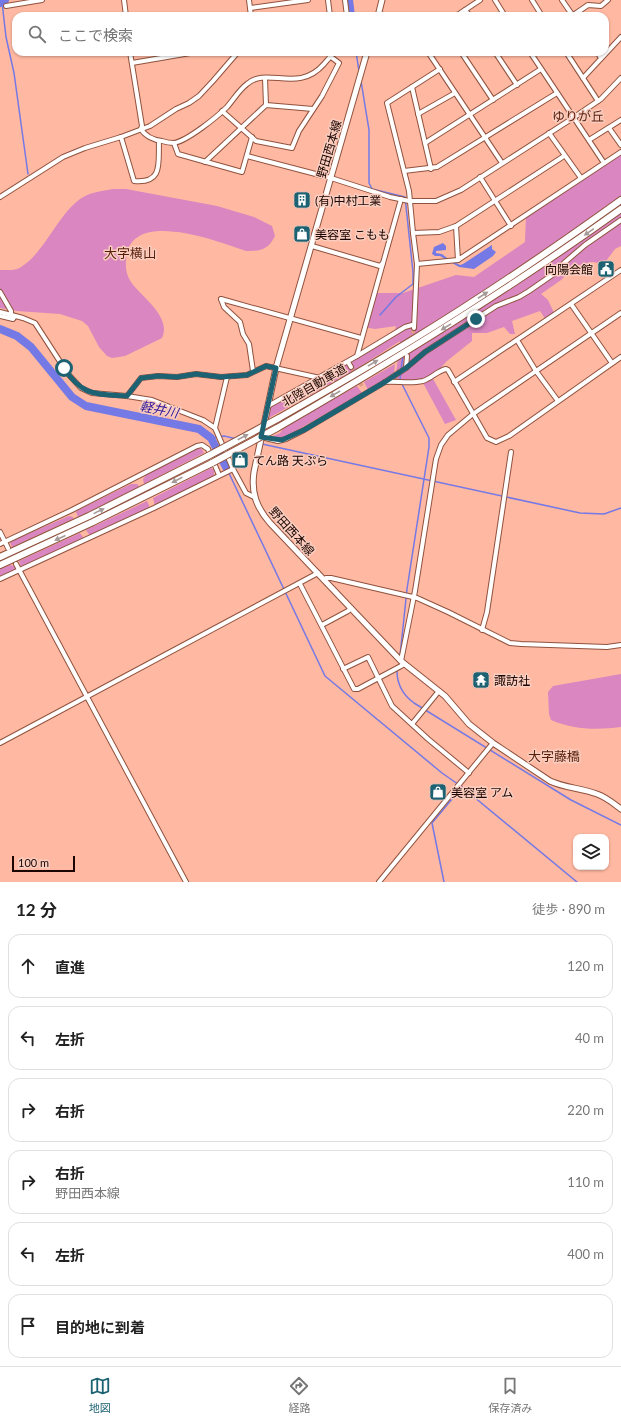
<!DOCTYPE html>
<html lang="ja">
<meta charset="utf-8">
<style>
:root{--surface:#fff;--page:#f2f2f2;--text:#222;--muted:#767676;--line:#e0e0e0;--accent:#1d6273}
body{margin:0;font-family:Lato,"Noto Sans JP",sans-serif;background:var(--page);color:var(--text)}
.controls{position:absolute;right:12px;bottom:12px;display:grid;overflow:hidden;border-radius:8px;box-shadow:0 1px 3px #0004}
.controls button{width:36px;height:36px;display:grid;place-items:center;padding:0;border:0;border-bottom:1px solid var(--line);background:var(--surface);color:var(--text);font:20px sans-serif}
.scale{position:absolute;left:12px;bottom:10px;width:63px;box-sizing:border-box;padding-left:4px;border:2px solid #1b0501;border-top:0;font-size:11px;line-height:14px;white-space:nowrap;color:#1b0501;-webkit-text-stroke:3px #f9cdbf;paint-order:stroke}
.stop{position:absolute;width:12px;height:12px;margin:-9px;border:3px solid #1d6273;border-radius:50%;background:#fff}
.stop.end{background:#1d6273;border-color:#fff;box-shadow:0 1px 4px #0008}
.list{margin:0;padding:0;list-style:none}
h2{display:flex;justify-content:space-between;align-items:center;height:52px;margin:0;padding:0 16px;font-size:17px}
h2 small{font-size:13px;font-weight:400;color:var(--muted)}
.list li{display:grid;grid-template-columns:26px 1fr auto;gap:12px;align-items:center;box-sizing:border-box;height:64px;margin:0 8px 8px;padding:0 8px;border:1px solid var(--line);border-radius:12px}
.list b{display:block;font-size:15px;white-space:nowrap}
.list p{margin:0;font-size:13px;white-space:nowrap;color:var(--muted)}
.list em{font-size:13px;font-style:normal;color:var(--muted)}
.icon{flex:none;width:22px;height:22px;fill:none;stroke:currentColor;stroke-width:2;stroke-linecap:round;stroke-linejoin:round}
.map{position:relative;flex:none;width:621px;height:882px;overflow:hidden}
.search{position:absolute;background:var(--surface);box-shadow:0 1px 3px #0004;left:12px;right:12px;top:12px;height:44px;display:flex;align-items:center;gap:10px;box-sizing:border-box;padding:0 14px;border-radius:12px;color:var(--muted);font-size:15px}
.sheet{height:484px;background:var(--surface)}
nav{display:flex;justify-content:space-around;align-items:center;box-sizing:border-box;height:56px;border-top:1px solid var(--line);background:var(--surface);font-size:11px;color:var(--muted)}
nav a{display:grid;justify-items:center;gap:2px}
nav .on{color:var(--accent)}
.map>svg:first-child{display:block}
.green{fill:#d986c1}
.water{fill:#7479e6}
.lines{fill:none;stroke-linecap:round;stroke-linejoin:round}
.stream{stroke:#7479e6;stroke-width:1.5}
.river{stroke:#7479e6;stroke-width:8}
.minor-tunnel{stroke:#dd9d89;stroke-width:4;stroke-dasharray:4 2;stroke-linecap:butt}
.minor-casing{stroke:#90523e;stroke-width:6}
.major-casing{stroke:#90523e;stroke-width:7}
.highway-casing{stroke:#90523e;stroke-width:8}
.minor{stroke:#fff;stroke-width:4}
.major{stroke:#fff;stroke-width:5}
.highway{stroke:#fff;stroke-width:6}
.highway-bridge-casing{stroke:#90523e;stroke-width:8;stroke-linecap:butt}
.highway-bridge{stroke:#fff;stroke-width:6}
.oneway{fill:#a49b99}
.route{stroke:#1d6273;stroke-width:5}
.labels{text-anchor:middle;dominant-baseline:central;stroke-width:3;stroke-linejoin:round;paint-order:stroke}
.street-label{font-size:12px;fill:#1b0501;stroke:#f9cdbf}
.poi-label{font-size:12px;fill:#1b0501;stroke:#f9cdbf;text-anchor:start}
.neighbourhood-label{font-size:13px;fill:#571e0a;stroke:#f9cdbf}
.water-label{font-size:13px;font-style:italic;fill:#30179a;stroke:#f9cdbf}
</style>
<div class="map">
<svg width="621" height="882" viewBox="0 0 621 882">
<rect width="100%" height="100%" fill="#ffb8a1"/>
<g class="green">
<path d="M621,152V246L615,249L606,261L599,263L592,262L575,266L561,280L541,294L548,300L555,315L546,320L540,311L512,321L515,334H510L504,327L487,333H472V341L447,361L432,377L456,420L445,424L422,381H395L400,341L353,371L265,420L268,406L394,334L396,326L375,329L364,327L374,293H403L456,275L474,277L525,242L526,215Z"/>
<path d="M113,189H126L217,206L254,217L272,226L275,236C268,250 261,251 246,251C219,242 137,210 127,253C125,263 125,273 131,282C141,297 172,316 162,338L125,356L112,358L107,356L99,347L88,326L82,321L60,314L17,311L0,308V270C7,270 16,271 21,267C45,252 57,216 80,199C90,192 102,191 113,189Z"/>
<path d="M395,364L394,374L368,390L364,382Z"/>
<path d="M357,386L362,393L285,437L277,438L271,437L280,433L285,426Z"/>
<path d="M199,448L202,449L204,453L144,484L143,479L147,474Z"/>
<path d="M211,468L214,470V475L155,506L153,498Z"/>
<path d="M131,484H137L140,487L78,517L76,512L78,510Z"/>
<path d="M147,501L149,505V508L90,536L86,530Z"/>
<path d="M69,516L73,517V519L12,547L10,543L14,540Z"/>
<path d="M80,533L83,537L82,539L21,567L19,561Z"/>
<path d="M10,565L14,566L16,570L0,578V569Z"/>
<path d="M621,674V727C597,730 574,730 551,720L549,714L548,692L553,686Z"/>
</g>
<path class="water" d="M443,243L446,246V250L436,251V253L442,254L447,258L460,265L463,264L492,245V249L496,252L493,256L474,269L459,267L440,256H435L432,254L434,247Z"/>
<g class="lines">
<g class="stream">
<path d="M2,2L6,37L14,73L28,174"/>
<path d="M356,52L359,71"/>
<path d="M361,81L369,130V183L372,189L405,197L413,272V284L396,297L380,315"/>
<path d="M401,370L403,356"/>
<path d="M211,438L224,436L237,439"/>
<path d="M262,444L580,513L604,514L621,508"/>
<path d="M227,469L325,676L442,773L462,787L577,882"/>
<path d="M400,656L407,589L429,447V438L403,386L400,378L401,373"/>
<path d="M397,671C397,685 403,695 414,703L571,800L621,825"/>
<path d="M444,882L432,823L462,787"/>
</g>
<g class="river">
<path d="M349,0L351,16"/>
<path d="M0,3L5,0"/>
<path d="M0,329L17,336L31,347L72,397L86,406L199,429L211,438L227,469"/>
</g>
<g class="minor-tunnel">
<path d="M408,351L414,328"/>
<path d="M351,367L363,388"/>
</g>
<defs>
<g id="minor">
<path d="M124,0L126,16"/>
<path d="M249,0L251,16"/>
<path d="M328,0L330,16"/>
<path d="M345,0L347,16"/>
<path d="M495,0L505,16"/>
<path d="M532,0L542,16"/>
<path d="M562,0L573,16"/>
<path d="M6,6L42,0"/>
<path d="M250,8L308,0"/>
<path d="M465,10L470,16"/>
<path d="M456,16L480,0"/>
<path d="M572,16L588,5L601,6L608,0"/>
<path d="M130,52L142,126L141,129C145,136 154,140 162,141C165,142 170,143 174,143C187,141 217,117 227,107C234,99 239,90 247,84C267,66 298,94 324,64C327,60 331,57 333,52"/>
<path d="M428,52L502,163"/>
<path d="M461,52L493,100"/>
<path d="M495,52L517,85"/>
<path d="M530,52L604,163"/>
<path d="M566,52L598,101"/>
<path d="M597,52L601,58"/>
<path d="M132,63L196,52"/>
<path d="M440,69L387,103L409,191L413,233L439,232L456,226L564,156"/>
<path d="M265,78L266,105"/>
<path d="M583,78L621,37"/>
<path d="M412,87L431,169"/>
<path d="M222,111L256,141L292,148L299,131L322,96L339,63L331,57"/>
<path d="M418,114L455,93"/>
<path d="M609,128L621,145"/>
<path d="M549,133L581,178"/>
<path d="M121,137L134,181C164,184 158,162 159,141"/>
<path d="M589,140L621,120"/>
<path d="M174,143L178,154L242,172L252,137"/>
<path d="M425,143L541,69"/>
<path d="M247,156L331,178L390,197L409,201H436L461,190L573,118L601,99L621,78"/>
<path d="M205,162L266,105L313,109"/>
<path d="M404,171L437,167L557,93"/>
<path d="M480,177L511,226"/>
<path d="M0,197L63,157L85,148L121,137L150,126L176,109L189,103L199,96L213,81L238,52"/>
<path d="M456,226L458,260L621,152"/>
<path d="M413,233L417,264L414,328"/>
<path d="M312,246L380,266L383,263L401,199"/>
<path d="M417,264L458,260"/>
<path d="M0,292L11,311V315"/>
<path d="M221,299L361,338"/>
<path d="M221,299L224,307L240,322L243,334L249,344L253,371"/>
<path d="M571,304L612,363"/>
<path d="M0,312L23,318L35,323L68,374L81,388L92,393L127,396L152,400L203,420L215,428L233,469L246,493L254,497"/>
<path d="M0,316L13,319L15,316"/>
<path d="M517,340L536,371L558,401"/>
<path d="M357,356L405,327L412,325L414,326"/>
<path d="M348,362L351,367"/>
<path d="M406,368L407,356"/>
<path d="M385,382C398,381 410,384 423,381C432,378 437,371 446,369L448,370L487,438L496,442L509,436L621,357"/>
<path d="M454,382L621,270"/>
<path d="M127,396L141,378L158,376L177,377L196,374L221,377L247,375L266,366L320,378"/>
<path d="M268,406L357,356L383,263"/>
<path d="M215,428L227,377"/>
<path d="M261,437L278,441L286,439L304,430L385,382L406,368L425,352L496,306L519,297L529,291L558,271L564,263L585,245L621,220"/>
<path d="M0,532L8,548"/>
<path d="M0,544L72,510L197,446L202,445L208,449L219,475"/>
<path d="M16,564L186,882"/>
<path d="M0,579L154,508L233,469"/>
<path d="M324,580L326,578H331L417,598L448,612L510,643L521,644L607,647L621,645"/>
<path d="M300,584L354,689H358L401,666L404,664"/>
<path d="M322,625L348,611L351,608"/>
<path d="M482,630L487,612L511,452"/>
<path d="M401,661L415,591L436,459L441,445L448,435L473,414L621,313"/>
<path d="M343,669L368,657L392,706L428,739L469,773"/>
<path d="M412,724L439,691"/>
<path d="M0,743L318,573"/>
<path d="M379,882L493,743"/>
</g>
<g id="major">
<path d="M378,16L382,0"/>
<path d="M367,52L276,368L254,472C251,492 256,507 270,523L401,661L445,696L469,724L493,743L550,781C565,788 581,788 597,794C606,797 613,803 621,809"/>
</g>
<g id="highway">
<path d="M279,418C323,393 368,367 412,340C484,296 553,249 621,200"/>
<path d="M277,428C395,360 510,289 621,209"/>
<path d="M0,557L89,516L208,456"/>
<path d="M0,565L93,522L212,463"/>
</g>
</defs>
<use href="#minor" class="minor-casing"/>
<use href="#major" class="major-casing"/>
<use href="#highway" class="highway-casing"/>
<use href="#minor" class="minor"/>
<use href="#major" class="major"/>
<use href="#highway" class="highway"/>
<defs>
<g id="highway-bridge">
<path d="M208,456L279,418"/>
<path d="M212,463L277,428"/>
</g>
</defs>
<use href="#highway-bridge" class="highway-bridge-casing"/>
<use href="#highway-bridge" class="highway-bridge"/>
</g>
<defs><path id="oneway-solid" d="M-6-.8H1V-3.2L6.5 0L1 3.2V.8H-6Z"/></defs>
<g class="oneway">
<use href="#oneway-solid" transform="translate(589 232) rotate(145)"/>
<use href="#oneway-solid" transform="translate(483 295) rotate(-33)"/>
<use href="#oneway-solid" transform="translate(446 327) rotate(148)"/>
<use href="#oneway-solid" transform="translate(373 363) rotate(-31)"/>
<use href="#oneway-solid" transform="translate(335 394) rotate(150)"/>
<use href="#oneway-solid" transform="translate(243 437) rotate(-28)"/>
<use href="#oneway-solid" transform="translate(177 480) rotate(153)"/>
<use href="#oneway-solid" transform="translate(99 511) rotate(-26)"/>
<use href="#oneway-solid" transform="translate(60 538) rotate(155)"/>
</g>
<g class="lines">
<path class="route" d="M64,368C83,397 96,394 127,396L141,378L158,376L177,377L196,374L221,377L247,375L266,366L276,368L261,437L282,440L304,430L385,382L406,368L425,352L476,319"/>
</g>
<defs>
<symbol id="building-square" viewBox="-11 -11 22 22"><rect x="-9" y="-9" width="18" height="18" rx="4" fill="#1d6273" stroke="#f9cdbf"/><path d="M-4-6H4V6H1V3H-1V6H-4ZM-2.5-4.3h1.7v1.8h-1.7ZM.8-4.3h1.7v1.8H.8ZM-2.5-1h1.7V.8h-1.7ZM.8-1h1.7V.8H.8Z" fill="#fff"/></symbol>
<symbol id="shop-square" viewBox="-11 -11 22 22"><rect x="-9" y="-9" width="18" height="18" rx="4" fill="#1d6273" stroke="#f9cdbf"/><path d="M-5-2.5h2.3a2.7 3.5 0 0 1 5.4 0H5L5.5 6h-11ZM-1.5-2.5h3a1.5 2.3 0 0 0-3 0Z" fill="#fff"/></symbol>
<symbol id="civic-square" viewBox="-11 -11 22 22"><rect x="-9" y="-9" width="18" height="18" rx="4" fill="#1d6273" stroke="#f9cdbf"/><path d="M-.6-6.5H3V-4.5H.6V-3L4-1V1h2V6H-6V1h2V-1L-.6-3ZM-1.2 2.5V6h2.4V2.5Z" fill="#fff"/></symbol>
<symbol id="temple-square" viewBox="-11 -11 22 22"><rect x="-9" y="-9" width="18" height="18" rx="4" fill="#1d6273" stroke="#f9cdbf"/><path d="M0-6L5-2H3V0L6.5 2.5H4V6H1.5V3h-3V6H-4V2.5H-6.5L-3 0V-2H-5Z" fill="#fff"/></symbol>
</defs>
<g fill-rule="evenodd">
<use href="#building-square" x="292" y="190" width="20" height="20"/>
<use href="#shop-square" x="292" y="224" width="20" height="20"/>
<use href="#civic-square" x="596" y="259" width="20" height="20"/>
<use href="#shop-square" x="230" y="450" width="20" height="20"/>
<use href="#temple-square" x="471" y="670" width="20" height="20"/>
<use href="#shop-square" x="428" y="782" width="20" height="20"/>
</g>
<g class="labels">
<g class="street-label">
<text transform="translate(329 149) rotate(-74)">野田西本線</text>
<text transform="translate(314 385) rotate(-30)">北陸自動車道</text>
<text transform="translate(292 531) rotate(48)">野田西本線</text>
</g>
<g class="poi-label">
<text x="315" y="200">(有)中村工業</text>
<text x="315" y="234">美容室 こもも</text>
<text x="593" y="269" text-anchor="end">向陽会館</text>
<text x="253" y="460">てん路 天ぷら</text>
<text x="494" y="680">諏訪社</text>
<text x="451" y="792">美容室 アム</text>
</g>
<g class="neighbourhood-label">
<text x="578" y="116">ゆりが丘</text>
<text x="130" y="253">大字横山</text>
<text x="554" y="756">大字藤橋</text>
</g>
<g class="water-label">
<text transform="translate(159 409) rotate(11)">軽井川</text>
</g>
</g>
</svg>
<div class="controls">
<button><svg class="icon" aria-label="layers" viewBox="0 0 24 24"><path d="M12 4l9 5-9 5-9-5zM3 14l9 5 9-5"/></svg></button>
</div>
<div class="scale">100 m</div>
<div class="stop" style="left:64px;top:368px"></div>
<div class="stop end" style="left:476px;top:319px"></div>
<div class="search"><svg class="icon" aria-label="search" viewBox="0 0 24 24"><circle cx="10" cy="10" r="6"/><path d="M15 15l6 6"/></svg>ここで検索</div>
</div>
<section class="sheet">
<h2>12 分<small>徒歩 · 890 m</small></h2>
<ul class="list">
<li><svg class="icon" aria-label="ahead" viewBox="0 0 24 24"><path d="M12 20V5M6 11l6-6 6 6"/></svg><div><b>直進</b></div><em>120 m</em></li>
<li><svg class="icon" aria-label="left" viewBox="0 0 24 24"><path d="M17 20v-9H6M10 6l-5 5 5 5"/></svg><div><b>左折</b></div><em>40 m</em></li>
<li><svg class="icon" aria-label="right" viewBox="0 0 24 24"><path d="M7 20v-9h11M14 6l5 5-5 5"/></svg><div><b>右折</b></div><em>220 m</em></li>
<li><svg class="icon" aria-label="right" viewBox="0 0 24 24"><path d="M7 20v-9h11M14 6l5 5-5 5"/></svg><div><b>右折</b><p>野田西本線</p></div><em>110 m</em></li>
<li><svg class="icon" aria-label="left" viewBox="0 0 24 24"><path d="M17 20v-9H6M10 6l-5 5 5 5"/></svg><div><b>左折</b></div><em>400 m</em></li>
<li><svg class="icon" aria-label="arrive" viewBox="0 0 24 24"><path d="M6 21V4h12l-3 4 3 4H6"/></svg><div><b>目的地に到着</b></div></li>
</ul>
</section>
<nav>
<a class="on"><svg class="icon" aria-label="map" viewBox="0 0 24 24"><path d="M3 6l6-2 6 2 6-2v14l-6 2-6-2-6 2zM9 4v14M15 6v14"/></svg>地図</a>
<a><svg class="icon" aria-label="directions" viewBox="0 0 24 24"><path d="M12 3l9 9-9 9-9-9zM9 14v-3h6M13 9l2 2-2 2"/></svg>経路</a>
<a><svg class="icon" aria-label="saved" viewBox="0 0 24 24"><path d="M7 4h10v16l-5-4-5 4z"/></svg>保存済み</a>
</nav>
